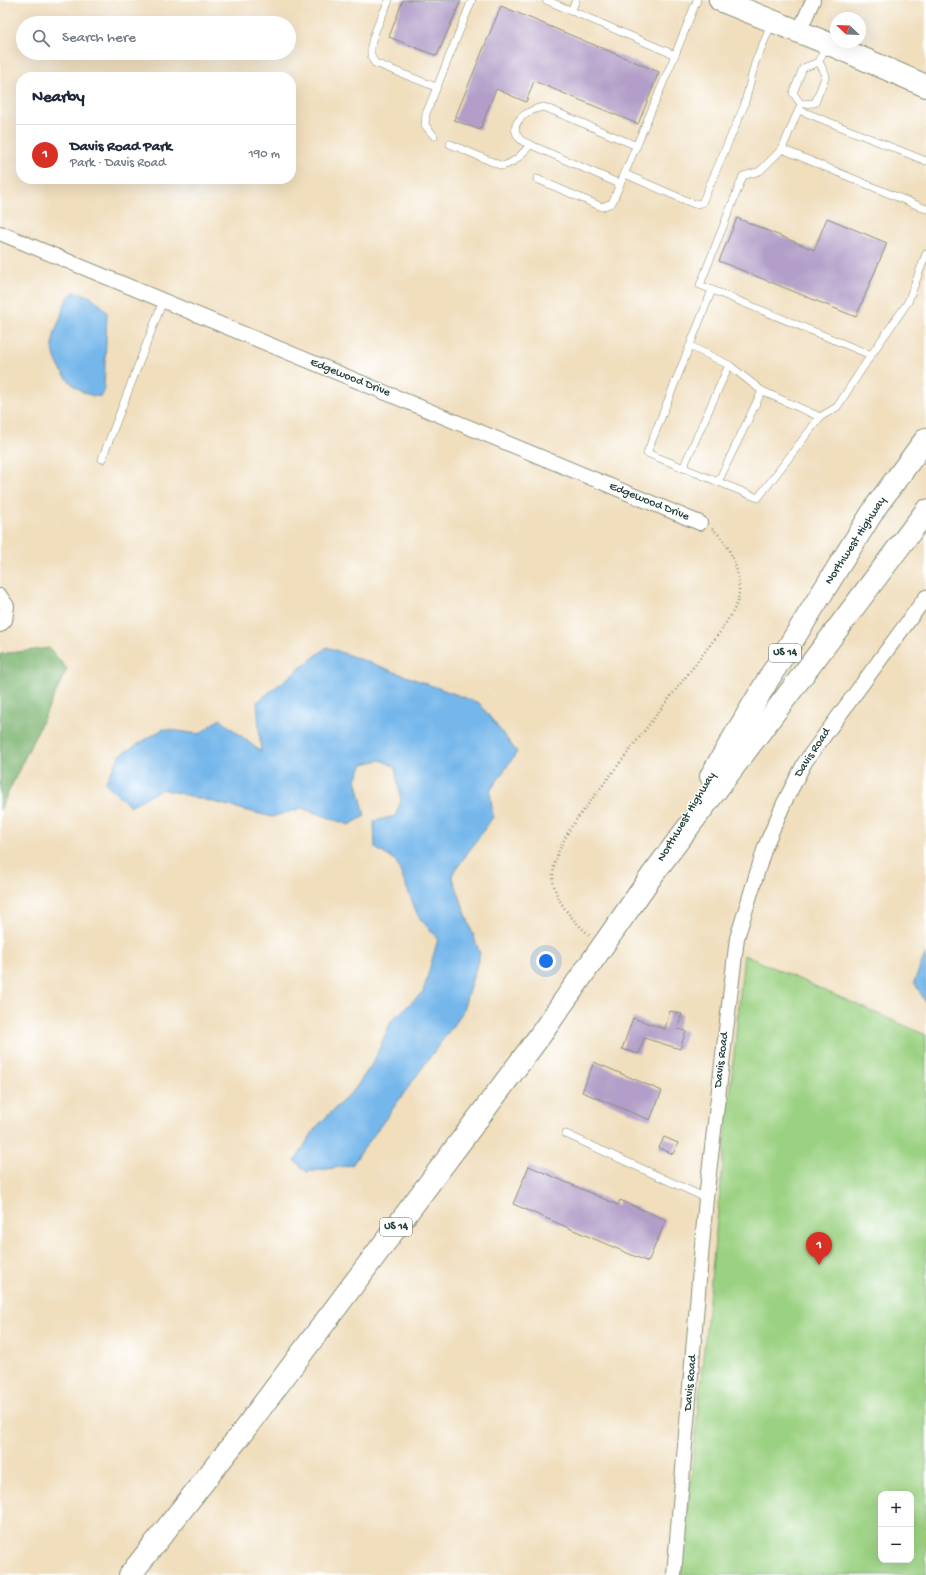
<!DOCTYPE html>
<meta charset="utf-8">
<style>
:root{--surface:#fff;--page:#f6f6f7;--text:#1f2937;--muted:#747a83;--line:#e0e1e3;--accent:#d93025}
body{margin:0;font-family:"Gochi Hand",sans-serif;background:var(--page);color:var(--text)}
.controls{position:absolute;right:12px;bottom:12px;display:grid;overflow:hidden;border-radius:8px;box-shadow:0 4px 16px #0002}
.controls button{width:36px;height:36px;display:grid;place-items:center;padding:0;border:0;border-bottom:1px solid var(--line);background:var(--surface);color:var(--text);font:20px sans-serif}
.compass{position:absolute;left:830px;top:12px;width:36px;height:36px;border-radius:50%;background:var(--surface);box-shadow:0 4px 16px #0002;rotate:293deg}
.you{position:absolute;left:546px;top:961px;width:14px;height:14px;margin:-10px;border:3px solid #fff;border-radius:50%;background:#1a73e8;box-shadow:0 0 0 6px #1a73e833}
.badge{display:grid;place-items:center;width:26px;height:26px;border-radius:50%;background:var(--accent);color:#fff;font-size:13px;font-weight:700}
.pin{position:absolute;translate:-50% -33px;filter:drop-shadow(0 1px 2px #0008)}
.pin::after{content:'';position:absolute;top:21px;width:14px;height:12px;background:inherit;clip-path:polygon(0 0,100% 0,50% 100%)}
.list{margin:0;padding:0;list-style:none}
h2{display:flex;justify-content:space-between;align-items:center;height:52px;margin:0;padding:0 16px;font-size:17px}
h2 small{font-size:13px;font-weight:400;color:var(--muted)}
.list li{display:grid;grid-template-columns:26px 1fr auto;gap:12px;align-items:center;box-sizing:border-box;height:60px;padding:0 16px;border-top:1px solid var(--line)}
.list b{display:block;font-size:15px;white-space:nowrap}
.list p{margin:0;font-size:13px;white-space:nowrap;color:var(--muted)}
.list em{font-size:13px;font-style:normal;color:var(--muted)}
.icon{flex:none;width:22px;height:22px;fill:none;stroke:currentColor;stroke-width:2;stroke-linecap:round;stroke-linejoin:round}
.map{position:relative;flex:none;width:926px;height:1575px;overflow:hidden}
.search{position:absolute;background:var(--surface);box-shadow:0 4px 16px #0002;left:16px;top:16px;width:280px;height:44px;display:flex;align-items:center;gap:10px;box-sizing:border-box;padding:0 14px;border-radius:22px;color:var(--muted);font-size:15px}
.panel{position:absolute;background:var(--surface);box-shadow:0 4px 16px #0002;left:16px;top:72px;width:280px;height:112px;border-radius:16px}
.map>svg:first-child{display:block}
.green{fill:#9bd182;stroke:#5d875b;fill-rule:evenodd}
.forest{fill:#7cb370;stroke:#4e7852}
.water{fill:#76b7eb;stroke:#4a7a90}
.building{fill:#b29ec8}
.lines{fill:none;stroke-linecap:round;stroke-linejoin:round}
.lane-casing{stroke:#888e78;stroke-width:8}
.street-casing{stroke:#888e78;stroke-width:16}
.primary-casing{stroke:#888e78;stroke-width:24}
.path{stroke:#888e78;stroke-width:2.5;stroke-dasharray:1 3;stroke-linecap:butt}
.lane{stroke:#fff;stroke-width:7}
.street{stroke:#fff;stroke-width:14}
.primary{stroke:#fff;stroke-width:22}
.labels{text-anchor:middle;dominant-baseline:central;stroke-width:3;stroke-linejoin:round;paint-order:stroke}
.shield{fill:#fff;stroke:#627771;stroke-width:1}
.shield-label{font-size:11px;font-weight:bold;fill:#1f3d34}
.street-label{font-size:12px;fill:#1f3d34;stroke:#fff}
</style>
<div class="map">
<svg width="926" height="1575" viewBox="0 0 926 1575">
<rect width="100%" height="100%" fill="#fff"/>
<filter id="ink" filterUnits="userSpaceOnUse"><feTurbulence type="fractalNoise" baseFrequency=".025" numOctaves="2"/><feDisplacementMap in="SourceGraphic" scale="8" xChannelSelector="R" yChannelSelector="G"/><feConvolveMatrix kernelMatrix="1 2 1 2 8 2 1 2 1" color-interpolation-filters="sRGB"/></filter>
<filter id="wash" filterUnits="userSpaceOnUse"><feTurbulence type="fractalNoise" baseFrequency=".012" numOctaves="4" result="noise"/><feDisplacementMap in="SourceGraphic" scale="16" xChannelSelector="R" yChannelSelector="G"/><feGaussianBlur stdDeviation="0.9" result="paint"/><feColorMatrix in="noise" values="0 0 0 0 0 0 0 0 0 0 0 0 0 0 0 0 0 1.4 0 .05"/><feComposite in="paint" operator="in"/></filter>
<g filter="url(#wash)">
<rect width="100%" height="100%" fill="#f0debd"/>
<path class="green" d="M744,955L926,1035V1575H681ZM881,1494H911V1560H881Z"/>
<path class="forest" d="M49,648L67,669L0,810V654Z"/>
<g class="water">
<path d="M74,292C88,293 99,301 107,313L104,389L101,396C77,399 51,365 53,342C53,334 58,324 61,316C64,306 65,297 74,292Z"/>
<path d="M327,647L479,703L517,752L490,791L493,817L452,875L480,954L462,1013L352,1165L307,1172L295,1161L316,1127L354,1090L374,1061L391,1021L423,992L438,939L418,916L396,861L375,848L374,821L395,816L401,801L395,767L381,760L363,764L356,779L365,816L349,825L302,808L272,817L162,789L130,806L105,783L120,755L163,729L199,734L220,719L261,752L257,702Z"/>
<path d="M926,952V1003L914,982Z"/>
</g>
<g id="blocks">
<g class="building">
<path d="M403,0H461L437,56L389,37Z"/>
<path d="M501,6L659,72L638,124L534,81L526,102L496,89L480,130L454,120Z"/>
<path d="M737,218L814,250L827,218L887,243L856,317L719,261Z"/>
<path d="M670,1011L682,1014L677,1029L686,1031L680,1049L644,1038L639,1054L622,1049L633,1018L665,1029Z"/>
<path d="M594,1062L662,1091L650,1120L582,1092Z"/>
<path d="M664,1137L678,1143L673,1154L659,1148Z"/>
<path d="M529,1166L618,1205L620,1200L666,1220L648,1262L513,1204Z"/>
</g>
</g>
</g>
<g filter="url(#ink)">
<use href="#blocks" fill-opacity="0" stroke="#888e78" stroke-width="1"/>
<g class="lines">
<defs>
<g id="lane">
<path d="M389,0C383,16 362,49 375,63L436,87"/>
<path d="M546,0L675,55L697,0"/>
<path d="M571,11L576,0"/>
<path d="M801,104L782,149L760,171L743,176L700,285L871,355L908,302L926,254"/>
<path d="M801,104L793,93L803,68L819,62L826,45"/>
<path d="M801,104L815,103L826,75L819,62"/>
<path d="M799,110L926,161"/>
<path d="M434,136L425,125L426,114L472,0"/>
<path d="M450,144L502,166C515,163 522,154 530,145"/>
<path d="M782,149L926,209"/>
<path d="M625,174L694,204L702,203L744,106L755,63L772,23"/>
<path d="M537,179L602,207L612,203L675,55"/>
<path d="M620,184L522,141C504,125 527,109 544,107L637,146"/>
<path d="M712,290L647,453L758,498L820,417L837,407L871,355"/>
<path d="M729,365L762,391L820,417"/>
<path d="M102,459L163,301"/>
<path d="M683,468L729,365L690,346"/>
<path d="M718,482L762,391"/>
<path d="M566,1134L706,1198"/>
</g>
<g id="street">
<path d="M799,32L813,0"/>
<path d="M0,233L700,523"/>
<path d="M0,596L7,606L5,620L0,625"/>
<path d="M674,1575L706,1198L737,938L765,847L784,803L805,762L926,597"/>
</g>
<g id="primary">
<path d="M720,0L827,43L926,86"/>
<path d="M711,776L769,678L877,505L926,439"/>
<path d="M130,1575L238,1438L539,1037L653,874L926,511"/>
</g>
</defs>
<use href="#lane" class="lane-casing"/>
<use href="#street" class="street-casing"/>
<use href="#primary" class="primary-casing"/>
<path class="path" d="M589,935C546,895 543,873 573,824L720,632C726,622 735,611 738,599C743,578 730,541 712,529"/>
<use href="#lane" class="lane"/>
<use href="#street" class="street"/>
<use href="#primary" class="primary"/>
</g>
</g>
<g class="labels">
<g class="shield">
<rect x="769" y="644" width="32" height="18" rx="3"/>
<rect x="380" y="1218" width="32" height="18" rx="3"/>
</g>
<g class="shield-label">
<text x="785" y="653">US 14</text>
<text x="396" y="1227">US 14</text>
</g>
<g class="street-label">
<text transform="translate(350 378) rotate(22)">Edgewood Drive</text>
<text transform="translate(649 502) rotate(22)">Edgewood Drive</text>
<text transform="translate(856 541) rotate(-57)">Northwest Highway</text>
<text transform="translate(813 753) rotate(-57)">Davis Road</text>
<text transform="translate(687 817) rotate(-59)">Northwest Highway</text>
<text transform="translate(722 1060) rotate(-83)">Davis Road</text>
<text transform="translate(691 1383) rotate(-85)">Davis Road</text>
</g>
</g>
</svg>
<div class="controls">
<button>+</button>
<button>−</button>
</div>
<svg class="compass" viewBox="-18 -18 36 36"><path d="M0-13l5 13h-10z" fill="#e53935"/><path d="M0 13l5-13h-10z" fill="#747a83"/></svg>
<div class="you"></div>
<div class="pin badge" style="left:819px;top:1265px">1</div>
<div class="search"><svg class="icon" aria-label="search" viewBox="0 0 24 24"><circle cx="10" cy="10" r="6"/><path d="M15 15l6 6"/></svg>Search here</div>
<section class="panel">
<h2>Nearby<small></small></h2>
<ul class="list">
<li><span class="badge">1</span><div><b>Davis Road Park</b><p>Park · Davis Road</p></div><em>190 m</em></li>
</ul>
</section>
</div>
